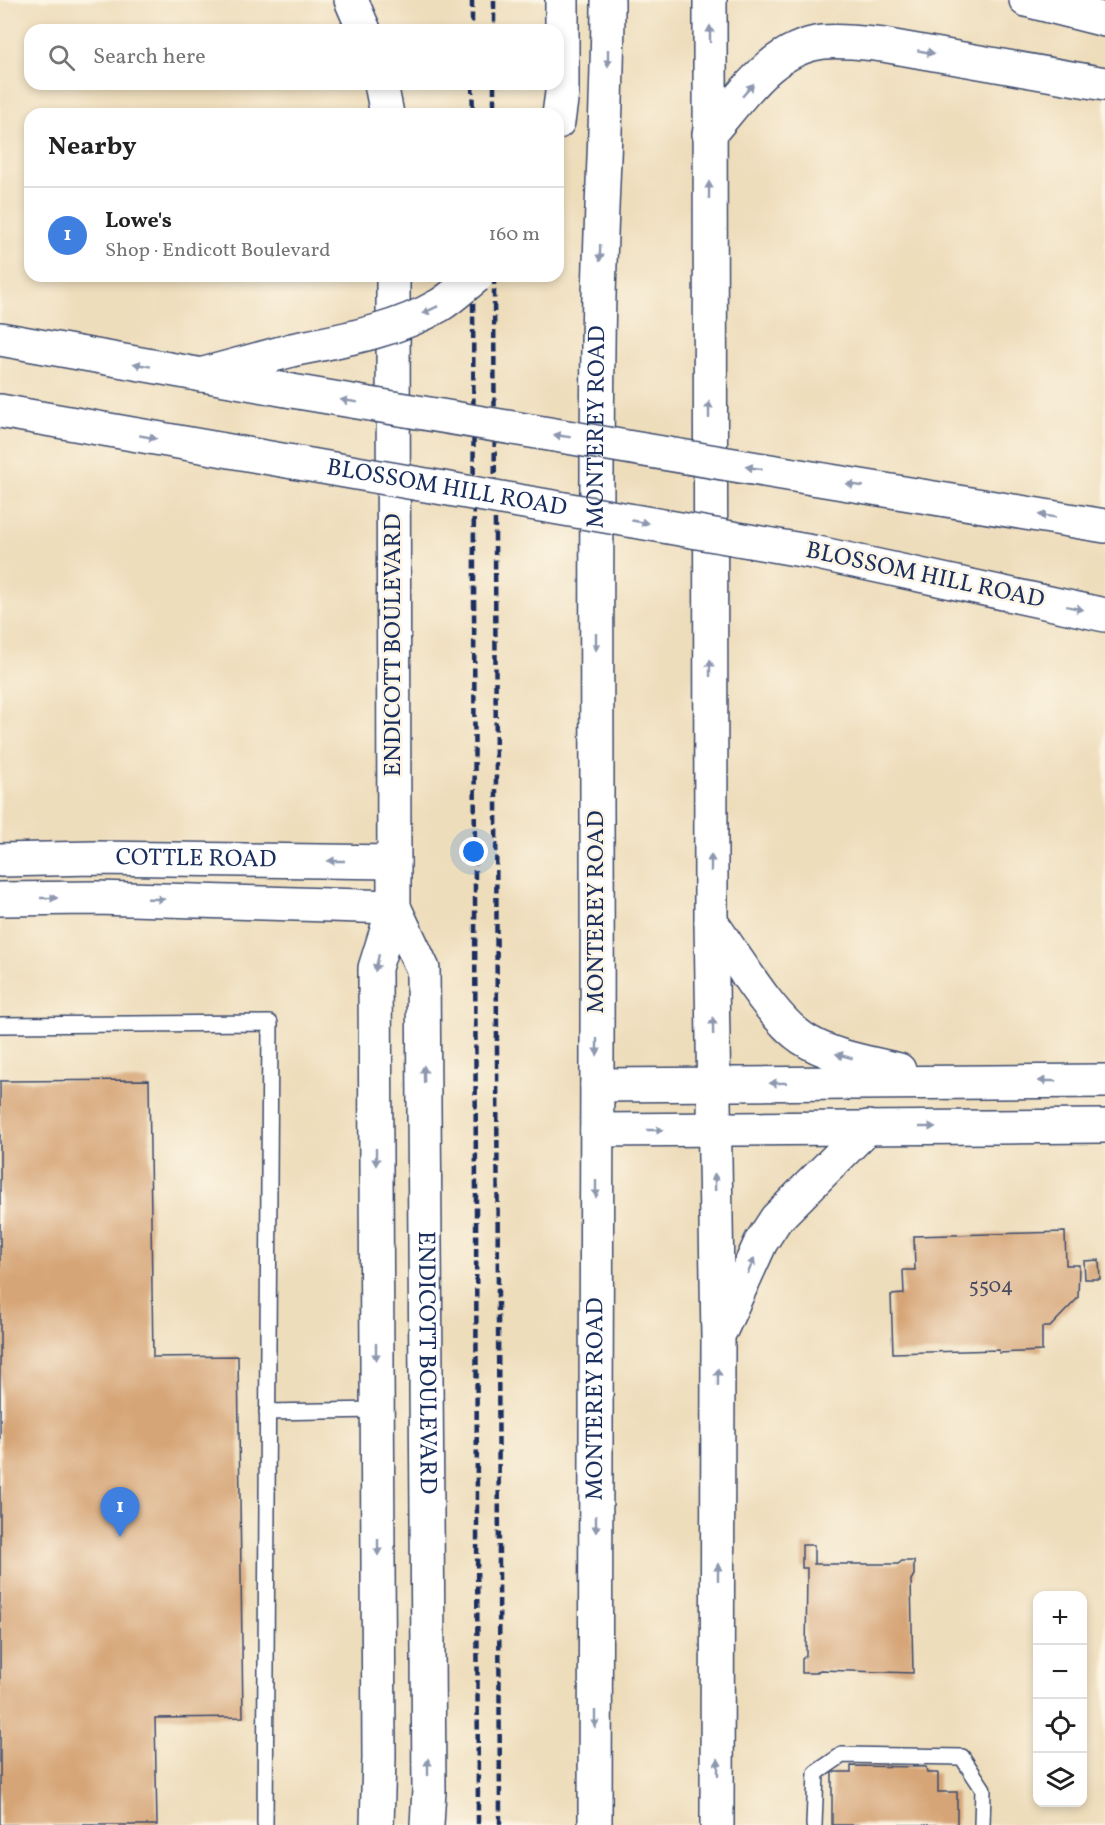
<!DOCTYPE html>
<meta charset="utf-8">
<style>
:root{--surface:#fff;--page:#f2f2f2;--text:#222;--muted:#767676;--line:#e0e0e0;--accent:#b5179e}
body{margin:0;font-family:Vollkorn,serif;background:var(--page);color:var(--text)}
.controls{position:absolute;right:18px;bottom:18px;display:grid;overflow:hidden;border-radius:12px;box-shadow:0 3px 9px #0003}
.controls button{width:54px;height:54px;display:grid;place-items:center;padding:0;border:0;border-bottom:2px solid var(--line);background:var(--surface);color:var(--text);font:30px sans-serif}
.you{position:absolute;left:474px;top:852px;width:21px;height:21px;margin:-15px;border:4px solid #fff;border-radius:50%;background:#1a73e8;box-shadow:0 0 0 9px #1a73e833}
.badge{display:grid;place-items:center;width:39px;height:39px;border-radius:50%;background:var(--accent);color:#fff;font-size:20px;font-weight:700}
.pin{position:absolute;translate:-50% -50px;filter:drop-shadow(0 2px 3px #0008)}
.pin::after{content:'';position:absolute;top:32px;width:21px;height:18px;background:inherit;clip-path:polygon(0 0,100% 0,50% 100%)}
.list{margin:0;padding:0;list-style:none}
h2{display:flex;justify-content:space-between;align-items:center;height:78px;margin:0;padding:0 24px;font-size:26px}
h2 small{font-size:20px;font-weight:400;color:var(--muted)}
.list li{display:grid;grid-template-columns:39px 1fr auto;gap:18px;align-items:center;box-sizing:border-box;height:96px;padding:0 24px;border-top:2px solid var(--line)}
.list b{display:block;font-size:22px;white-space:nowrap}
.list p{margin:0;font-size:20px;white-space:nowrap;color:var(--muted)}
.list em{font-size:20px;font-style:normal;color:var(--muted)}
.icon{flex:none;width:33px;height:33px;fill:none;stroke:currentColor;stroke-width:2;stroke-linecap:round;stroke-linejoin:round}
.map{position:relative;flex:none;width:1105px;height:1825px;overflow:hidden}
.search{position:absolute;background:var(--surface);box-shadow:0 3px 9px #0003;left:24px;top:24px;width:540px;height:66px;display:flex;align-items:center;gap:15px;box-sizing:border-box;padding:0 21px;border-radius:18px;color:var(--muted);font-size:22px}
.panel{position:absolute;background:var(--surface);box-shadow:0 3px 9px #0003;left:24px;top:108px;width:540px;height:174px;border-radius:18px}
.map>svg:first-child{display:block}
.building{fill:#d6a577}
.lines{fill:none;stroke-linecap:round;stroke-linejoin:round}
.service-casing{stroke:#3b496c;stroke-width:18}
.tertiary-casing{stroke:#3b496c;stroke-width:36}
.secondary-casing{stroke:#3b496c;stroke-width:36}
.primary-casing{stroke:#3b496c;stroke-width:36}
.service{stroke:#fff;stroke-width:15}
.tertiary{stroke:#fff;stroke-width:33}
.secondary{stroke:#fff;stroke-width:33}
.primary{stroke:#fff;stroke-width:33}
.rail{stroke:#1b2f5e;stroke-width:4.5;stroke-dasharray:9 4.5;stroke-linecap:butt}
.secondary-bridge-casing{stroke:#3b496c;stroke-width:36;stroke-linecap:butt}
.primary-bridge-casing{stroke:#3b496c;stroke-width:36;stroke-linecap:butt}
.secondary-bridge{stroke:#fff;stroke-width:33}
.primary-bridge{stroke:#fff;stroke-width:33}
.oneway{fill:#8d97ae}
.labels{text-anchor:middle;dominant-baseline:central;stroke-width:5;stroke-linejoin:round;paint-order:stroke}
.number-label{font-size:21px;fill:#4a4c64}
.street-label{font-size:24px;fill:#1b2f5e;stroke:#fcf5e5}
</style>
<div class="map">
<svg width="1105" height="1825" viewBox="0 0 1105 1825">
<rect width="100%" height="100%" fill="#fcf5e5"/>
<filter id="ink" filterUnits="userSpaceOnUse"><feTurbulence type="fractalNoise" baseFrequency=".0167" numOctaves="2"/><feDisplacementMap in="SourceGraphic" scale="12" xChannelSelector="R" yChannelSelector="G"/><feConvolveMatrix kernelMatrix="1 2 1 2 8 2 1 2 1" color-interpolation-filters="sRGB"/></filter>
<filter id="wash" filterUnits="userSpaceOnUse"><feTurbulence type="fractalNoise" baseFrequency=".008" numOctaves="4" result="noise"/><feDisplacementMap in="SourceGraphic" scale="24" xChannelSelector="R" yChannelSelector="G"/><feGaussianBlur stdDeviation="1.35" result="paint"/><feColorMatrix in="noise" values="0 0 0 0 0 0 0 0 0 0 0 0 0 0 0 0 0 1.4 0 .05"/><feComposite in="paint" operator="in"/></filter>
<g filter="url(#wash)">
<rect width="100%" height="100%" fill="#edb"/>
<g id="blocks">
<g class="building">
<path d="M149,1080L153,1357L238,1356L243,1717L155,1718L157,1825H0V1081Z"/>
<path d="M1065,1232L1066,1265H1079L1078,1298L1050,1327H1042V1351L999,1353V1350L893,1353L891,1295L904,1294L903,1270H915L914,1236Z"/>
<path d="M1099,1260L1100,1279H1085L1084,1261Z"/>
<path d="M802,1545H814V1564H898L902,1561H914V1575L911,1580L913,1673L820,1670L816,1673H802V1659L806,1655L807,1568H802Z"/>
<path d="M851,1766L926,1767L927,1773H938V1792H957V1825H832V1772H851Z"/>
</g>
</g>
</g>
<g filter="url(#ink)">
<use href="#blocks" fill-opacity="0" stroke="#3b496c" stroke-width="1.5"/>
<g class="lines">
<defs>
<g id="service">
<path d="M0,1025L270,1023L265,1825"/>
<path d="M267,1412L377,1410"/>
<path d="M814,1825L816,1773L842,1755L962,1757L983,1789L982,1825"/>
</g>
<g id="tertiary">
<path id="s1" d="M394,907L423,969L429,1790L427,1825"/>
<path d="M377,1825L379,1758L375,968L394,907"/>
</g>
<g id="secondary">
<path d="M351,0L364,30"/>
<path d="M381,84L387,114"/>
<path d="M0,339L292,391"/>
<path d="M0,411L293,462"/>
<path d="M812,478L1105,526"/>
<path d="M813,552L1105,615"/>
<path id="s2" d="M0,860L95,858L394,862"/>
<path d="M0,899L97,898L394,907L393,276"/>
</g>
<g id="primary">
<path d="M710,0L711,922L718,1338L717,1825"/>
<path d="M1026,0L1105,20"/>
<path d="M558,122L562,93V0"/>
<path d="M709,134C741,98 771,48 823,42C843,40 863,43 883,45L1105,84"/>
<path d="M200,375L292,350"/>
<path d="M711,922C735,955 770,1016 802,1038C830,1057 867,1062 899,1070"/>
<path d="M597,1085L1105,1081"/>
<path d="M597,1130L1105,1126"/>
<path d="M722,1328L761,1242L776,1219L868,1127"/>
<path id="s3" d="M595,1825C596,1565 596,1305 597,1045C598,813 595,581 598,348C599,232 608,116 608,0"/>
</g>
</defs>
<use href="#service" class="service-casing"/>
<use href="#tertiary" class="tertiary-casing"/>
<use href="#secondary" class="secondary-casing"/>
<use href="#primary" class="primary-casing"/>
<use href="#service" class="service"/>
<use href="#tertiary" class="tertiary"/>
<use href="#secondary" class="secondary"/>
<use href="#primary" class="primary"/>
<g class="rail">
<path d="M472,0V30"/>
<path d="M494,0V30"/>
<path d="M472,84L473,114"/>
<path d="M494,84V114"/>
<path d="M473,276L478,1825"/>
<path d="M494,276L500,1825"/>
</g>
<defs>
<g id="secondary-bridge">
<path d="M292,391L812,478"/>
<path id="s4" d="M293,462L813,552"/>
</g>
<path id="primary-bridge" d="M292,350C342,340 396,331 440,305C453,297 465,285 477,276"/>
</defs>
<use href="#secondary-bridge" class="secondary-bridge-casing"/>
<use href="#primary-bridge" class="primary-bridge-casing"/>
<use href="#secondary-bridge" class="secondary-bridge"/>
<use href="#primary-bridge" class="primary-bridge"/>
</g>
<defs><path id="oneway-solid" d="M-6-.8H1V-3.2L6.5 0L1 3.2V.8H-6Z" transform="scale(1.5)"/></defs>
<g class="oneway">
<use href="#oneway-solid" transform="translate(710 34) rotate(-90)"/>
<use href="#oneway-solid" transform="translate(926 52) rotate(10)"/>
<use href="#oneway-solid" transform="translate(608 58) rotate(90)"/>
<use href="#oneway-solid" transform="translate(748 90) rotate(-49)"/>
<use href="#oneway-solid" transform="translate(709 190) rotate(-90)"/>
<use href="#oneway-solid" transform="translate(600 253) rotate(91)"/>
<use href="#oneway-solid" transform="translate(430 310) rotate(155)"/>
<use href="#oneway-solid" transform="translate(142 365) rotate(-170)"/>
<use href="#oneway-solid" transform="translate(349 401) rotate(-171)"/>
<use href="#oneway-solid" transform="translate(709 410) rotate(-90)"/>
<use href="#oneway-solid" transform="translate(562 436) rotate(-171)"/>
<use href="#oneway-solid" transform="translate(148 437) rotate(10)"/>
<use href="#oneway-solid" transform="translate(754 468) rotate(-171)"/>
<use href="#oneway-solid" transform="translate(855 485) rotate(-171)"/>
<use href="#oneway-solid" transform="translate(1047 516) rotate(-171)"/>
<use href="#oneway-solid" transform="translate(640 522) rotate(10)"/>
<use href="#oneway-solid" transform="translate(1075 608) rotate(12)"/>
<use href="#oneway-solid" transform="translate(596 642) rotate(90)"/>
<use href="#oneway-solid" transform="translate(710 668) rotate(-90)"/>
<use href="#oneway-solid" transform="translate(336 861) rotate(-180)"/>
<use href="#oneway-solid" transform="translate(711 863) rotate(-90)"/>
<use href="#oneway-solid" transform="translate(49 898)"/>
<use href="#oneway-solid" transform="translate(156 899) rotate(2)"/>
<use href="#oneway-solid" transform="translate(377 963) rotate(103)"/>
<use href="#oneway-solid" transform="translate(713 1026) rotate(-91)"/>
<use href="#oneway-solid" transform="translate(597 1047) rotate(90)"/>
<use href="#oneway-solid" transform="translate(844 1056) rotate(-165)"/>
<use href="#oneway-solid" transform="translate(424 1074) rotate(-91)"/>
<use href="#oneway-solid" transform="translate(1047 1081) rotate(180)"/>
<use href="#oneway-solid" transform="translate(778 1083) rotate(179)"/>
<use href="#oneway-solid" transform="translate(927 1127)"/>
<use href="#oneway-solid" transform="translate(655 1130)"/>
<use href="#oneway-solid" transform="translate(376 1157) rotate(90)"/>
<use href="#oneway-solid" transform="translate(715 1182) rotate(-91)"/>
<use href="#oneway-solid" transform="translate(596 1189) rotate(90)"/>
<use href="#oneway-solid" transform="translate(751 1266) rotate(-67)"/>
<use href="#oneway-solid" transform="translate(376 1352) rotate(90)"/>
<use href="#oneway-solid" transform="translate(718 1377) rotate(-90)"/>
<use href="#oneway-solid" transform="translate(596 1524) rotate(90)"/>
<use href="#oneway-solid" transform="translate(378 1547) rotate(90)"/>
<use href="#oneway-solid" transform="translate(718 1572) rotate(-90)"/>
<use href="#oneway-solid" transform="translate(595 1719) rotate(90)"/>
<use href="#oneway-solid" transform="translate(428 1767) rotate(-90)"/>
<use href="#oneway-solid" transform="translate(718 1767) rotate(-90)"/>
</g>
</g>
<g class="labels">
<g class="number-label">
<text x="991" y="1286">5504</text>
</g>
<g class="street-label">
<text stroke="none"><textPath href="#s3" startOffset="1398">MONTEREY ROAD</textPath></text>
<text stroke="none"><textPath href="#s4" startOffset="156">BLOSSOM HILL ROAD</textPath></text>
<text transform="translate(925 576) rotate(12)">BLOSSOM HILL ROAD</text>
<text transform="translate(394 645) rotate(-90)">ENDICOTT BOULEVARD</text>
<text stroke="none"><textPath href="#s2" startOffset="196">COTTLE ROAD</textPath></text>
<text transform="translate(597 912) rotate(-90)">MONTEREY ROAD</text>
<text stroke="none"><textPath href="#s1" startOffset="462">ENDICOTT BOULEVARD</textPath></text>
<text stroke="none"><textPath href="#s3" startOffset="426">MONTEREY ROAD</textPath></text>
</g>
</g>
</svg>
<div class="controls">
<button>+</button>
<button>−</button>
<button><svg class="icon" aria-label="locate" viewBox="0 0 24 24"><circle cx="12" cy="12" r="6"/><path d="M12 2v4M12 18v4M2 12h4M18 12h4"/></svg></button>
<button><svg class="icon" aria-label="layers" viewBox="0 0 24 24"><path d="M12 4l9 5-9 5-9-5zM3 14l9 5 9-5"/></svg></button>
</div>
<div class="you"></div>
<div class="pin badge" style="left:120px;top:1537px;background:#3f7fe0">1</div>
<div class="search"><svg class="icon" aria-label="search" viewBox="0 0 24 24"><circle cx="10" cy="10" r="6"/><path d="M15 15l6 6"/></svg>Search here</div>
<section class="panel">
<h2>Nearby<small></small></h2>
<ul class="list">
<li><span class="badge" style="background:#3f7fe0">1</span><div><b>Lowe's</b><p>Shop · Endicott Boulevard</p></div><em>160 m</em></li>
</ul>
</section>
</div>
